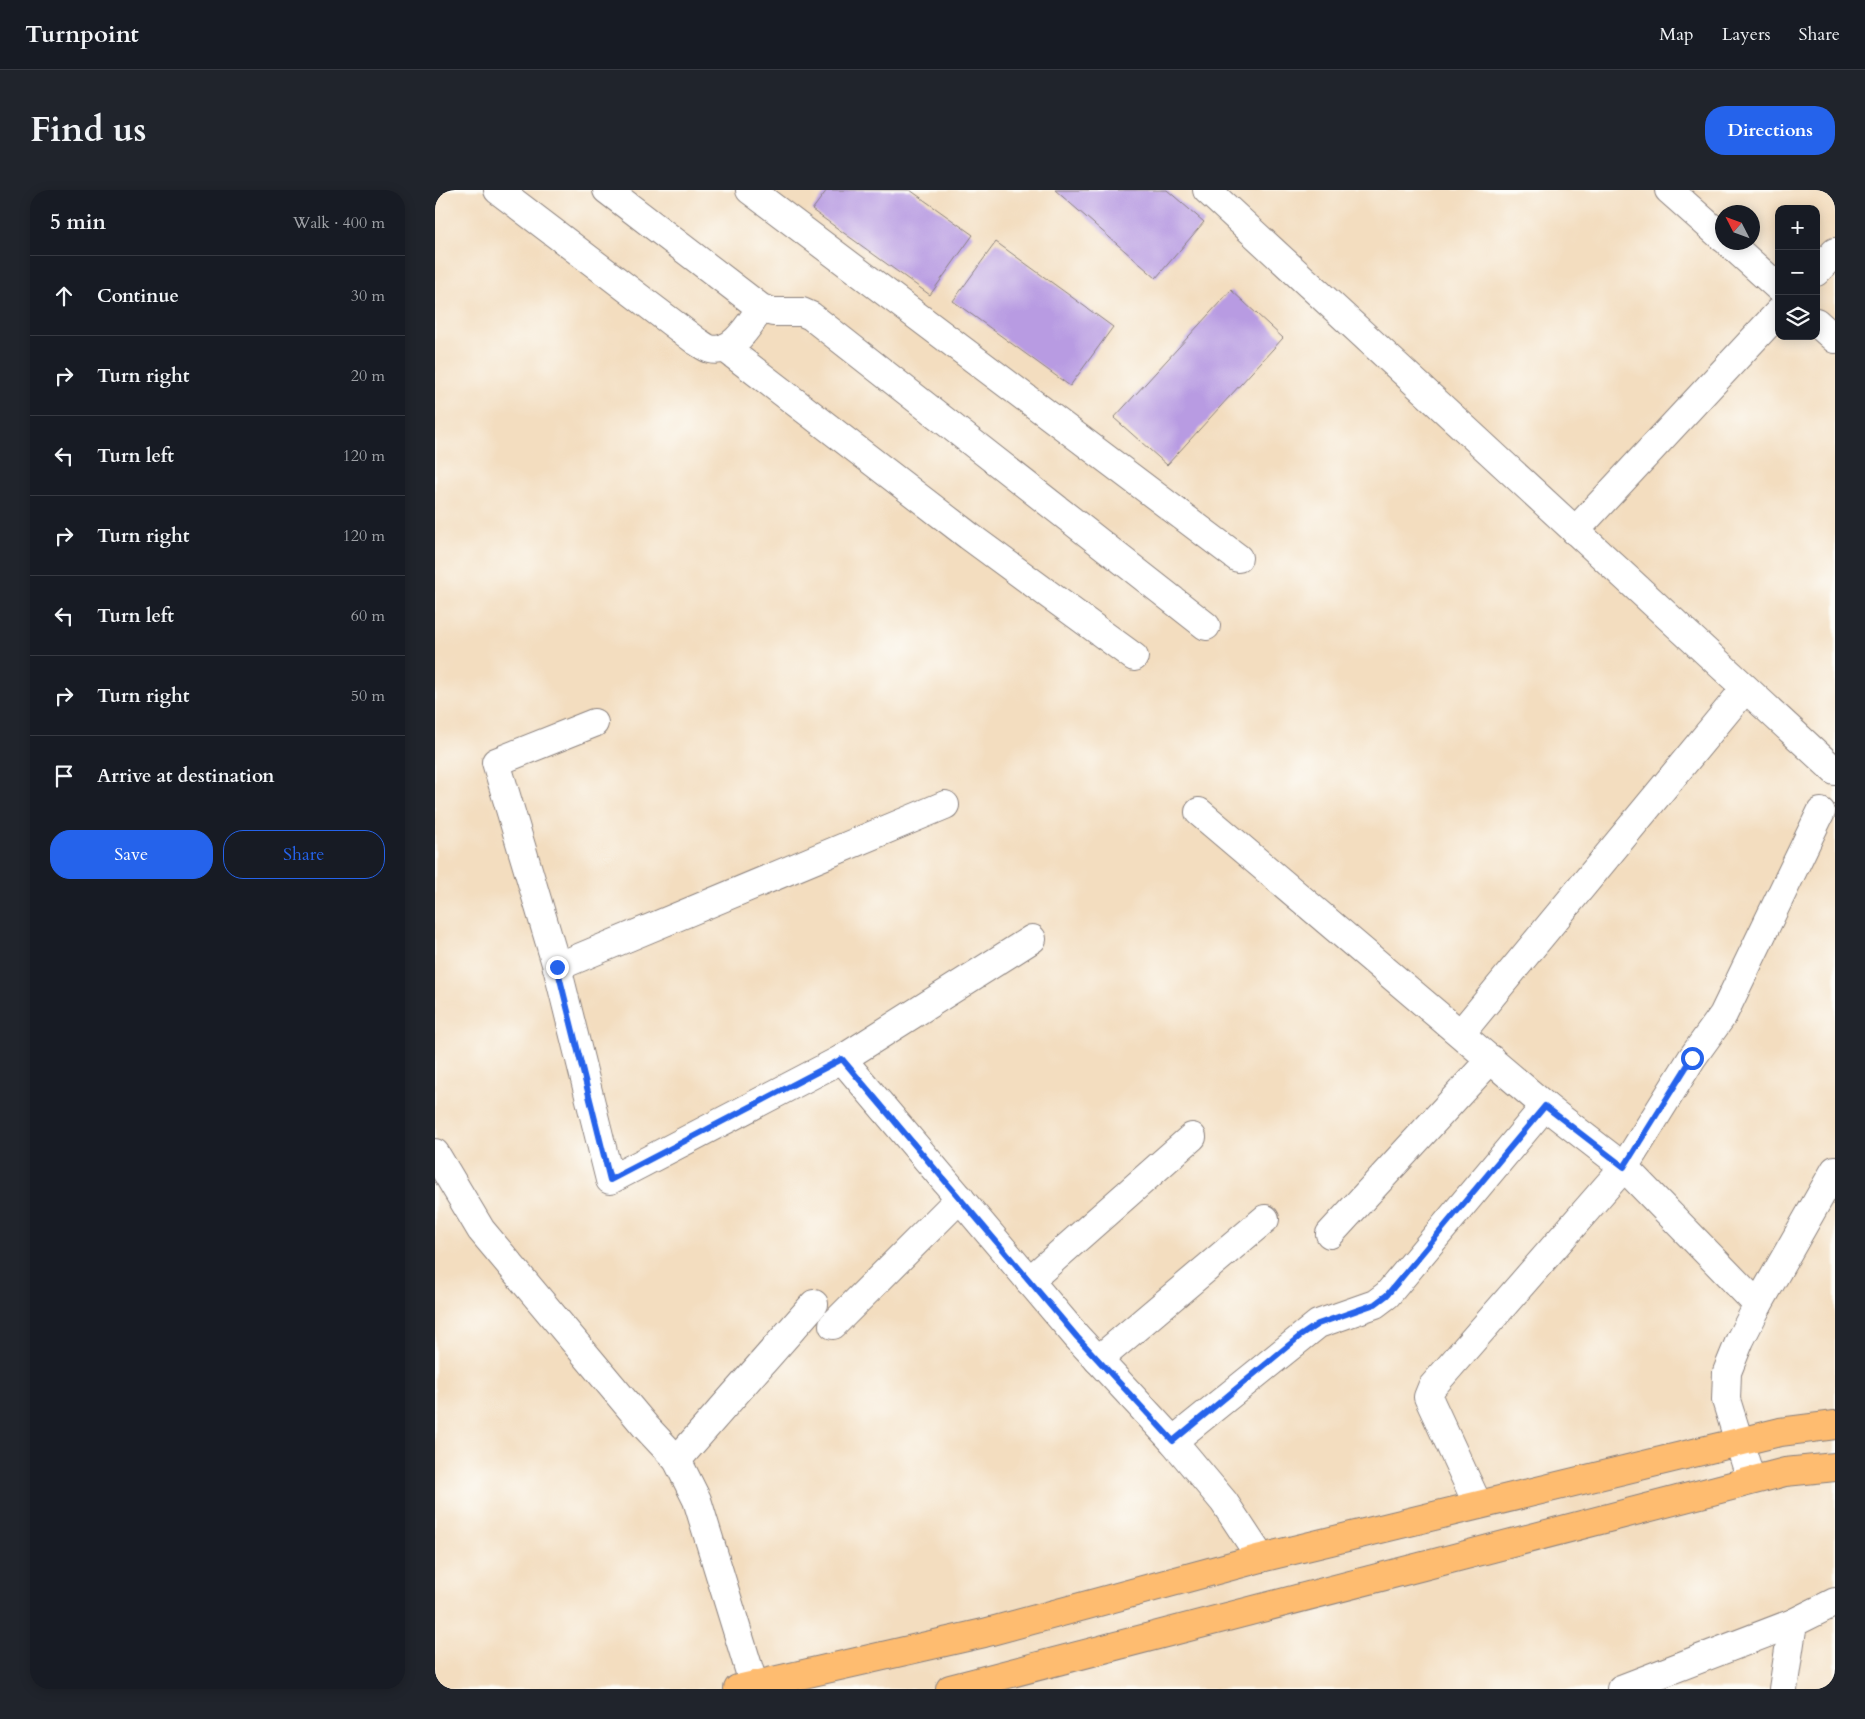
<!DOCTYPE html>
<meta charset="utf-8">
<style>
:root{--surface:#171b24;--page:#20242c;--text:#f1f3f6;--muted:#9ea1a6;--line:#363941;--accent:#2563eb}
body{margin:0;font-family:Cardo,serif;background:var(--page);color:var(--text)}
.controls{position:absolute;right:15px;top:15px;display:grid;overflow:hidden;border-radius:10px;box-shadow:0 2px 12px #0003}
.controls button{width:45px;height:45px;display:grid;place-items:center;padding:0;border:0;border-bottom:1px solid var(--line);background:var(--surface);color:var(--text);font:25px sans-serif}
.compass{position:absolute;left:1280px;top:15px;width:45px;height:45px;border-radius:50%;background:var(--surface);box-shadow:0 2px 12px #0003;rotate:312deg}
.stop{position:absolute;width:15px;height:15px;margin:-11px;border:4px solid #2563eb;border-radius:50%;background:#fff}
.stop.end{background:#2563eb;border-color:#fff;box-shadow:0 1px 5px #0008}
.list{margin:0;padding:0;list-style:none}
h2{display:flex;justify-content:space-between;align-items:center;height:65px;margin:0;padding:0 20px;font-size:21px}
h2 small{font-size:16px;font-weight:400;color:var(--muted)}
.list li{display:grid;grid-template-columns:32px 1fr auto;gap:15px;align-items:center;box-sizing:border-box;height:80px;padding:0 20px;border-top:1px solid var(--line)}
.list b{display:block;font-size:19px;white-space:nowrap}
.list em{font-size:16px;font-style:normal;color:var(--muted)}
.actions{display:flex;gap:10px;padding:15px 20px}
.actions a{flex:1;padding:11px 0;border:1px solid var(--accent);border-radius:20px;text-align:center;font-size:18px;color:var(--accent)}
.actions .main{background:var(--accent);color:#fff}
.icon{flex:none;width:28px;height:28px;fill:none;stroke:currentColor;stroke-width:2;stroke-linecap:round;stroke-linejoin:round}
.map{position:relative;flex:none;width:1400px;height:1499px;overflow:hidden;border-radius:20px}
header{display:flex;align-items:center;gap:30px;box-sizing:border-box;height:70px;padding:0 25px;background:var(--surface);border-bottom:1px solid var(--line)}
header strong{font-size:24px}
nav{display:flex;gap:28px;margin-inline-start:auto;font-size:18px}
.intro{display:flex;align-items:center;justify-content:space-between;box-sizing:border-box;height:120px;padding:0 30px}
h1{margin:0;font-size:35px}
.button{padding:12px 22px;border-radius:20px;background:var(--accent);color:#fff;font-size:18px;font-weight:700}
main{display:flex;gap:30px;padding:0 30px}
aside{flex:1;background:var(--surface);border-radius:20px;box-shadow:0 2px 12px #0003}
.map>svg:first-child{display:block}
.building{fill:#b89be2}
.lines{fill:none;stroke-linecap:round;stroke-linejoin:round}
.minor-casing{stroke:#8a807d;stroke-width:30}
.major-casing{stroke:#8a807d;stroke-width:30}
.minor{stroke:#fff;stroke-width:28}
.major{stroke:#febc70;stroke-width:28}
.route{stroke:#2563eb;stroke-width:6}
</style>
<header>
<strong>Turnpoint</strong>
<nav><a>Map</a><a>Layers</a><a>Share</a></nav>
</header>
<div class="intro"><h1>Find us</h1><a class="button">Directions</a></div>
<main>
<aside>
<h2>5 min<small>Walk · 400 m</small></h2>
<ul class="list">
<li><svg class="icon" aria-label="ahead" viewBox="0 0 24 24"><path d="M12 20V5M6 11l6-6 6 6"/></svg><div><b>Continue</b></div><em>30 m</em></li>
<li><svg class="icon" aria-label="right" viewBox="0 0 24 24"><path d="M7 20v-9h11M14 6l5 5-5 5"/></svg><div><b>Turn right</b></div><em>20 m</em></li>
<li><svg class="icon" aria-label="left" viewBox="0 0 24 24"><path d="M17 20v-9H6M10 6l-5 5 5 5"/></svg><div><b>Turn left</b></div><em>120 m</em></li>
<li><svg class="icon" aria-label="right" viewBox="0 0 24 24"><path d="M7 20v-9h11M14 6l5 5-5 5"/></svg><div><b>Turn right</b></div><em>120 m</em></li>
<li><svg class="icon" aria-label="left" viewBox="0 0 24 24"><path d="M17 20v-9H6M10 6l-5 5 5 5"/></svg><div><b>Turn left</b></div><em>60 m</em></li>
<li><svg class="icon" aria-label="right" viewBox="0 0 24 24"><path d="M7 20v-9h11M14 6l5 5-5 5"/></svg><div><b>Turn right</b></div><em>50 m</em></li>
<li><svg class="icon" aria-label="arrive" viewBox="0 0 24 24"><path d="M6 21V4h12l-3 4 3 4H6"/></svg><div><b>Arrive at destination</b></div></li>
</ul>
<div class="actions"><a class="main">Save</a><a>Share</a></div>
</aside>
<div class="map">
<svg width="1400" height="1499" viewBox="0 0 1400 1499">
<rect width="100%" height="100%" fill="#fdfcf7"/>
<filter id="ink" filterUnits="userSpaceOnUse"><feTurbulence type="fractalNoise" baseFrequency=".02" numOctaves="2"/><feDisplacementMap in="SourceGraphic" scale="10" xChannelSelector="R" yChannelSelector="G"/><feConvolveMatrix kernelMatrix="1 2 1 2 8 2 1 2 1" color-interpolation-filters="sRGB"/></filter>
<filter id="wash" filterUnits="userSpaceOnUse"><feTurbulence type="fractalNoise" baseFrequency=".0096" numOctaves="4" result="noise"/><feDisplacementMap in="SourceGraphic" scale="20" xChannelSelector="R" yChannelSelector="G"/><feGaussianBlur stdDeviation="1.12" result="paint"/><feColorMatrix in="noise" values="0 0 0 0 0 0 0 0 0 0 0 0 0 0 0 0 0 1.4 0 .05"/><feComposite in="paint" operator="in"/></filter>
<g filter="url(#wash)">
<rect width="100%" height="100%" fill="#f3ddbf"/>
<g id="blocks">
<g class="building">
<path d="M392,0H475L538,45L495,105L377,20Z"/>
<path d="M620,0H732L769,32L721,88Z"/>
<path d="M561,52L678,137L635,196L518,111Z"/>
<path d="M796,100L848,148L732,275L679,228Z"/>
</g>
</g>
</g>
<g filter="url(#ink)">
<use href="#blocks" fill-opacity="0" stroke="#8a807d" stroke-width="1"/>
<g class="lines">
<defs>
<g id="minor">
<path d="M63,0L261,151C266,154 271,158 275,159C298,165 315,133 326,118"/>
<path d="M172,0L326,118L338,122H367L376,126L771,436"/>
<path d="M315,0L803,368"/>
<path d="M772,0L1400,581"/>
<path d="M1234,0L1288,48"/>
<path d="M1293,52L1344,98"/>
<path d="M1381,82L1400,62"/>
<path d="M1381,132L1400,149"/>
<path d="M290,158L534,346L699,467"/>
<path d="M1140,341L1344,122"/>
<path d="M510,615L122,777L175,990L407,869L597,749"/>
<path d="M764,622L1110,916L1189,977L1323,1115"/>
<path d="M122,777L61,572L159,533"/>
<path d="M1026,843L1310,499"/>
<path d="M407,869L642,1147L738,1251L789,1312L826,1368"/>
<path d="M0,963L46,1040L211,1237L242,1270L262,1310L320,1499"/>
<path d="M895,1044L1056,869"/>
<path d="M594,1091L757,947"/>
<path d="M398,1135L525,1008"/>
<path d="M663,1170L830,1029"/>
<path d="M738,1251L883,1134L940,1114L952,1105L1110,916"/>
<path d="M242,1270L379,1114"/>
<path d="M1316,1290L1291,1210L1292,1182L1305,1150L1323,1115L1400,980"/>
<path d="M1043,1315L993,1207L997,1197L1189,977L1257,868L1288,825L1386,622"/>
<path d="M1186,1499L1358,1433L1400,1412"/>
<path d="M1348,1499L1358,1433"/>
</g>
<g id="major">
<path d="M303,1499L549,1443L826,1368L1345,1242L1400,1235"/>
<path d="M515,1499L1350,1282L1400,1277"/>
</g>
</defs>
<use href="#minor" class="minor-casing"/>
<use href="#major" class="major-casing"/>
<use href="#minor" class="minor"/>
<use href="#major" class="major"/>
</g>
</g>
<g class="lines" filter="url(#ink)">
<path class="route" d="M122,777L175,990L407,869L642,1147L738,1251L865,1146L883,1134L940,1114L952,1105L1110,916L1189,977L1257,868"/>
</g>
</svg>
<div class="controls">
<button>+</button>
<button>−</button>
<button><svg class="icon" aria-label="layers" viewBox="0 0 24 24"><path d="M12 4l9 5-9 5-9-5zM3 14l9 5 9-5"/></svg></button>
</div>
<svg class="compass" viewBox="-18 -18 36 36"><path d="M0-13l5 13h-10z" fill="#e53935"/><path d="M0 13l5-13h-10z" fill="#9ea1a6"/></svg>
<div class="stop" style="left:1257px;top:868px"></div>
<div class="stop end" style="left:122px;top:777px"></div>
</div>
</main>
